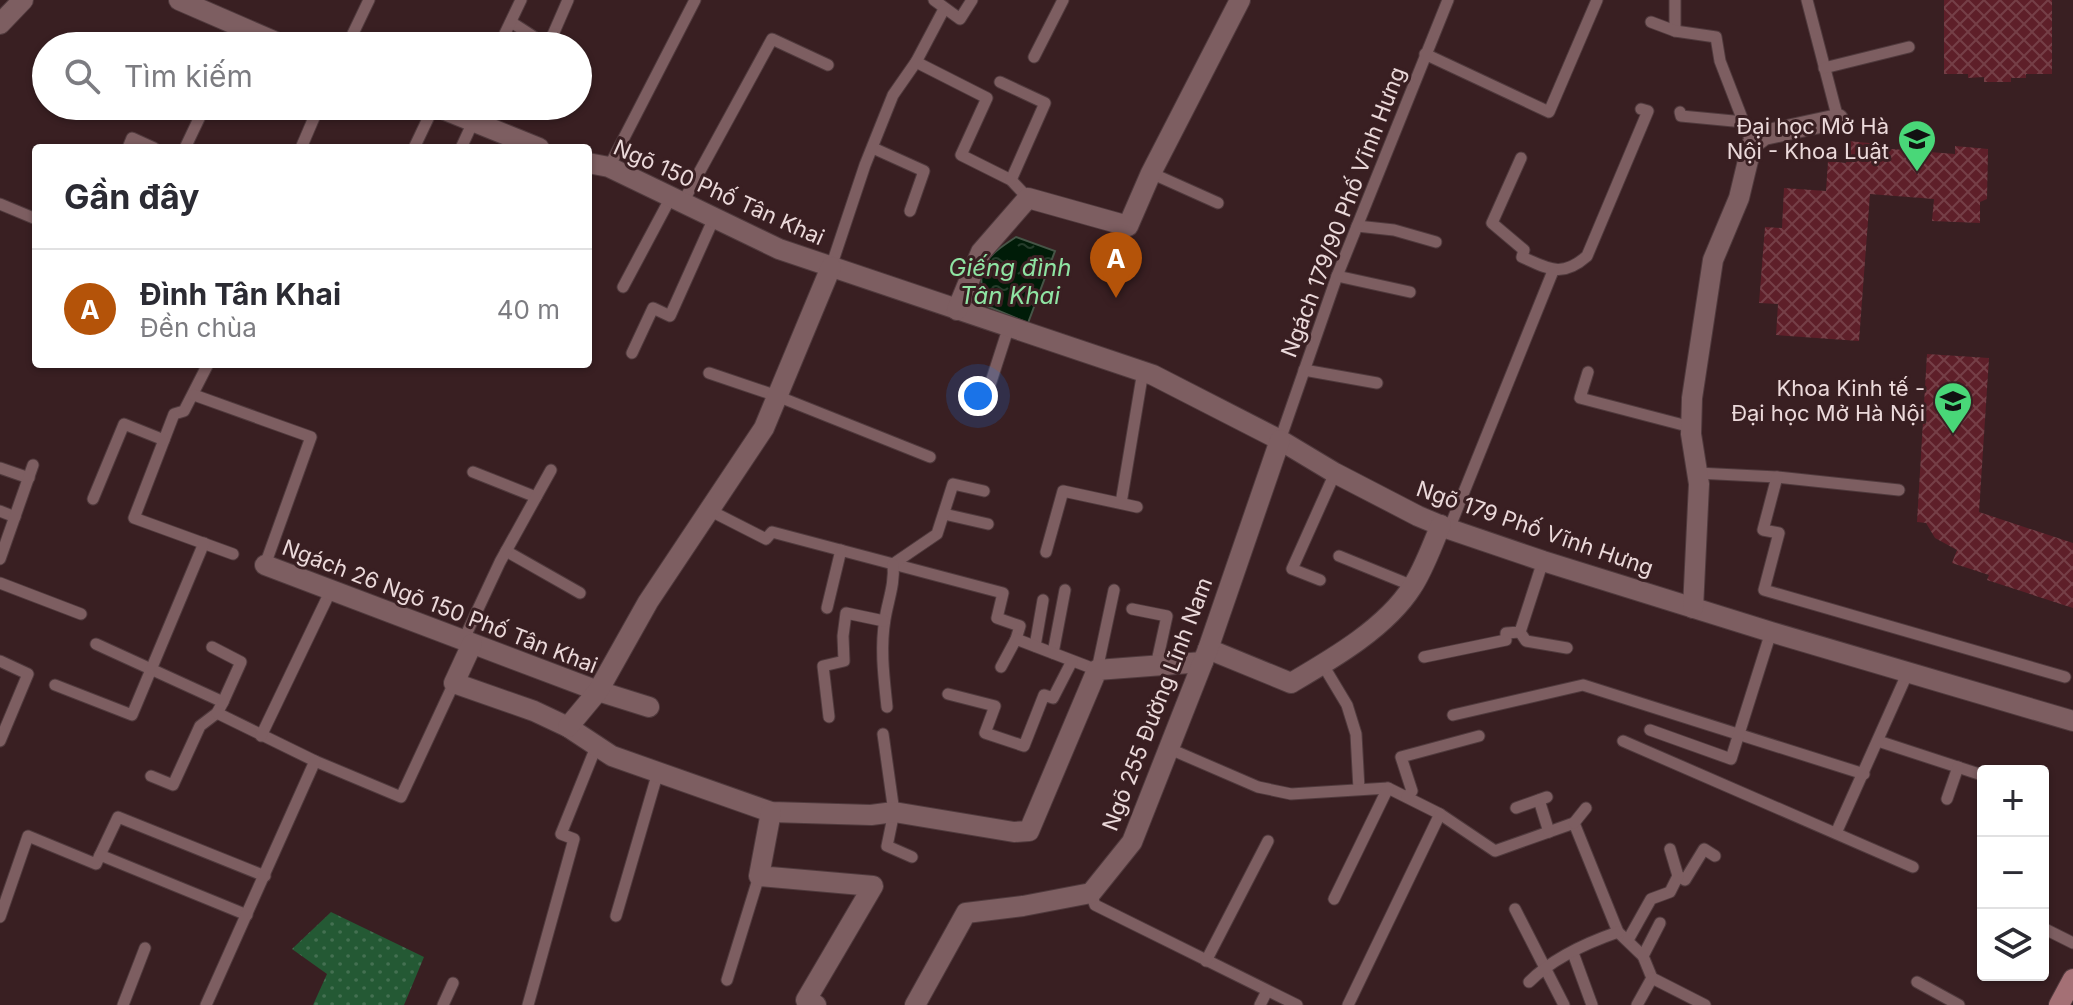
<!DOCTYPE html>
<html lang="vi">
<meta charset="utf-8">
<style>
:root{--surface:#fff;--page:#f7f7f7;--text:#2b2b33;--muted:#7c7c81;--line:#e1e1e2;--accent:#b45309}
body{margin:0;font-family:Inter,sans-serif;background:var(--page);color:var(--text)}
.controls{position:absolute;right:24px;bottom:24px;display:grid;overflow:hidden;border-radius:8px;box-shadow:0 2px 6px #0004}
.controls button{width:72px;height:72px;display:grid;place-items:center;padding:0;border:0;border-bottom:2px solid var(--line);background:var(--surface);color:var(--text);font:40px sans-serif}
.you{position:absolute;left:978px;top:396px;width:28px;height:28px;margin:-20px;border:6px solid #fff;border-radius:50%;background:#1a73e8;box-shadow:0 0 0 12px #1a73e833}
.badge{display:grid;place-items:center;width:52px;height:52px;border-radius:50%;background:var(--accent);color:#fff;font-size:26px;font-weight:700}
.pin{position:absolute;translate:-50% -66px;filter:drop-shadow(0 2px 4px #0008)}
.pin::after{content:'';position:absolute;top:42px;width:28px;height:24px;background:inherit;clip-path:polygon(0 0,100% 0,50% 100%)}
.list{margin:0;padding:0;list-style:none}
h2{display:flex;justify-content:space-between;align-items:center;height:104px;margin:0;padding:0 32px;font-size:34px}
h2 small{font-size:26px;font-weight:400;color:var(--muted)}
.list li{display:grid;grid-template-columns:52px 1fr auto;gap:24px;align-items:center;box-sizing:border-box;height:120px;padding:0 32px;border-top:2px solid var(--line)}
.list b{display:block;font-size:30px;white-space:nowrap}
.list p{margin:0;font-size:26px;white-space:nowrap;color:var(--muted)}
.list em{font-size:26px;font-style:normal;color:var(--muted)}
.icon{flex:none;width:44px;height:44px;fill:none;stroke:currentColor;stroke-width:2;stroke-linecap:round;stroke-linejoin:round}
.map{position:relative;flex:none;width:2073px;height:1005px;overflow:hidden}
.search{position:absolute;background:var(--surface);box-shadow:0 2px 6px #0004;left:32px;top:32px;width:560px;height:88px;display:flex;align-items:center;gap:20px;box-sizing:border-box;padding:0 28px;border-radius:44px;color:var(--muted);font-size:30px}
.panel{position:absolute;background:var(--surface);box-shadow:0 2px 6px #0004;left:32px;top:144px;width:560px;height:224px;border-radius:8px}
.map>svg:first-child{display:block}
.grass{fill:url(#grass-dots)}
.water{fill:url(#water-ripples);stroke:#465547;stroke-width:2}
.building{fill:url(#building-cross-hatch)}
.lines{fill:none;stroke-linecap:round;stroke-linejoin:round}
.service-casing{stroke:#503a3d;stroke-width:13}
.minor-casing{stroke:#503a3d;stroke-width:22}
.tertiary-casing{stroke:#503a3d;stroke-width:22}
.secondary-casing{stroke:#503a3d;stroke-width:22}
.service{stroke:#7d5e61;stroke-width:11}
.minor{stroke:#7d5e61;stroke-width:20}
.tertiary{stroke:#7d5e61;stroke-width:20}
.secondary{stroke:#a47075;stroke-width:20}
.labels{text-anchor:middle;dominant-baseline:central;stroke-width:6;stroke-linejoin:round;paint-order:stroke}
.poi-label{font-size:22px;fill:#ebd9da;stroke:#391f22;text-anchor:end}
.street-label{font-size:22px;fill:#ebd9da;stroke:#391f22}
.water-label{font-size:24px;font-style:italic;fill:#8fe4a3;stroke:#391f22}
</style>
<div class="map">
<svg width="2073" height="1005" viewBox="0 0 2073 1005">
<defs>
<pattern id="grass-dots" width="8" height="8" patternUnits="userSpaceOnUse" patternTransform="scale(2)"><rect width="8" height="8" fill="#245934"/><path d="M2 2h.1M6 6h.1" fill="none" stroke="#447051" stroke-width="1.8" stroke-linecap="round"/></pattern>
<pattern id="water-ripples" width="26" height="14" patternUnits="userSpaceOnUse" patternTransform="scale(2)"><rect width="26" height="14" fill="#001c08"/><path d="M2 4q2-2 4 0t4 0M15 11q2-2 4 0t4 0" fill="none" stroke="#253c2b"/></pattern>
<pattern id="building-cross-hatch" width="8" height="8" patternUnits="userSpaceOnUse" patternTransform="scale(2)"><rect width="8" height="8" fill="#5e1f29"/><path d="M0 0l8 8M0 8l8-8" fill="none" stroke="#753f47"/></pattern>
</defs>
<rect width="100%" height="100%" fill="#391f22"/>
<path class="grass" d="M331,912L424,957L404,1005H313L327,974L292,949Z"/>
<path class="water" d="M1016,237L1055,251L1028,323L987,306C973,268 984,258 1016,237Z"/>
<g class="building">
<path d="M1944,0H2052V74H2026V78H2011V82H1984V77L1968,78V74H1944Z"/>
<path d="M1848,141L1880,144L1879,148L1955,154V146L1988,149L1987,199L1980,202V223L1932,221L1934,199L1870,194L1859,341L1776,335L1778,304L1759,303L1765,227L1782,228L1784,188L1826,191L1828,161L1846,163Z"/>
<path d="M1927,354L1989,358L1979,512L2073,543V608L1987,580L1989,575L1952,563L1957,550L1935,538L1926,523L1917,522Z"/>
</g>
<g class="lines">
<defs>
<g id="service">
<path d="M934,0L960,19L972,0"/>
<path d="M1675,0V31"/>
<path d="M1807,0L1838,119"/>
<path d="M511,22L548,46L568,0"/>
<path d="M1651,22L1675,31L1716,37L1720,61L1752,144"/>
<path d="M234,46L242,27"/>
<path d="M347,46L369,0"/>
<path d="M499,46L521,0"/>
<path d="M1425,54L1549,112L1597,0"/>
<path d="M1034,57L1063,0"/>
<path d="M916,62L987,98L961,155L1011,180L1028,198"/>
<path d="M1824,68L1909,47"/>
<path d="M1000,82L1045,103L1011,180"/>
<path d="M1680,112L1681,116L1744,122"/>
<path d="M128,148L132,138L154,148"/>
<path d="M185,148L205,106"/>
<path d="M301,148L319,106"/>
<path d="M414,148L434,106"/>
<path d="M461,148L473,122"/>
<path d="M873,148L924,171L910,211"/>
<path d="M1521,158L1492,223L1524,250L1522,257C1549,269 1562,278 1587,256L1648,111L1641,109"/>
<path d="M609,167L695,0"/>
<path d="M1151,173L1218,203"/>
<path d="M683,202L772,39L828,65"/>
<path d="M0,204L36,219"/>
<path d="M1357,226L1394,230L1436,242"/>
<path d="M831,267L865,165L893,95L916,62L944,9"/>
<path d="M1337,276L1410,292"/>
<path d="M623,287L671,197"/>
<path d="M632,353L653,308L670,316L714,218"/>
<path d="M208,364L184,411L174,414L134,518L233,554"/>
<path d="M1304,370L1377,383"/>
<path d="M1588,372L1580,398L1691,427"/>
<path d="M709,373L777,396L930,457"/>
<path d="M989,388L1009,326"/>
<path d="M194,395L311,437L265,565"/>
<path d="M1280,440L1337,276L1448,0"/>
<path d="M0,468L29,478"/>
<path d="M473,472L536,497"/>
<path d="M1697,473L1777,477L1899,490"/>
<path d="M1777,477L1763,530L1779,533L1764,590L2065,677"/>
<path d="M93,499L124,424L164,440"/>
<path d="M1121,503L1143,371"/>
<path d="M709,510L766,539L772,532L1003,593L997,618L1020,626L1016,639"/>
<path d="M0,511L15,517"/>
<path d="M944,514L988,524"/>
<path d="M1449,529L1553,271"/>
<path d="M506,551L580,593"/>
<path d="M1046,552L1063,491L1137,507"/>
<path d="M1339,556L1413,586"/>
<path d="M0,559L33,465"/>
<path d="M893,564L937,534L953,484L984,491"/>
<path d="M1320,580L1292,569L1335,473"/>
<path d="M0,583L81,614"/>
<path d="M827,608L841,550"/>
<path d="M1132,609L1167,616L1156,666"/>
<path d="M1520,632L1526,641L1567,648"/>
<path d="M463,641L500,562L551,470"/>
<path d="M96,644L223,702L217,713L200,726L173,785L151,776"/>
<path d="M1035,646L1043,600"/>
<path d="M212,647L241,662L223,702"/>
<path d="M1053,653L1065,590"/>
<path d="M1424,657L1506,640V633L1520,632L1543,561"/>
<path d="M0,661L28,674L0,741"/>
<path d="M1323,665L1347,705L1356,734L1359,789"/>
<path d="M1001,667L1016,639L1097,670L1114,590"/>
<path d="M55,685L132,715L204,543"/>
<path d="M948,694L995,706L985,733L1024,746L1044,695L1053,698L1072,661"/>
<path d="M887,707C884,678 880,649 885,619C888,600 895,584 893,564"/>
<path d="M217,713L315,761L401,797L454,683"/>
<path d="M1453,715L1583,685L1864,774"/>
<path d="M829,717L823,666L844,661L843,636L846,613L884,621"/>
<path d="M1650,730L1731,759L1771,632"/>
<path d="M883,734L894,812L887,846L912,857"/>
<path d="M261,736L331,590"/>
<path d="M1623,741L1913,867"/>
<path d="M1878,741L1979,774"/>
<path d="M1170,749L1258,787L1291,794L1388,788L1440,814L1495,851L1574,823L1618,932L1643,956L1652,978L1705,1005"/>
<path d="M1407,797L1412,791L1401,757L1479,736"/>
<path d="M1947,799L1958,767"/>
<path d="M1539,800L1549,832"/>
<path d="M1516,808L1547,797"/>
<path d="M1574,823L1586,808"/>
<path d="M1836,833L1908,672"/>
<path d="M100,855L118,817L265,876"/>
<path d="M1678,876L1685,880L1704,849L1715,856"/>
<path d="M1091,893L1095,905L1297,1005"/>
<path d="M1334,899L1388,788"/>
<path d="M1515,909L1564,1005"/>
<path d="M616,916L658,772"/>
<path d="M0,917L28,836L96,864L100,855L247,915"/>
<path d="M2043,928L2073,943"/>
<path d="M1628,940L1651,899L1670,892L1678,876L1670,849"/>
<path d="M1573,953L1592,1005"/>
<path d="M1643,956L1660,923"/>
<path d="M1206,961L1268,841"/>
<path d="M727,980L759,876"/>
<path d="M1529,982C1553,958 1586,943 1618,932"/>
<path d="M1917,982L1959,1005"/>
<path d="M123,1005L145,948"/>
<path d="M206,1005L315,761"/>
<path d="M443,1005L453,983"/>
<path d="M528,1005L574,839L561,834L596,747"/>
<path d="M1260,1005L1267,991"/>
<path d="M1348,1005L1440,814"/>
<path d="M1637,1005L1652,978"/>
</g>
<g id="minor">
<path d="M179,0L285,46"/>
<path d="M435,106L539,148"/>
<path d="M588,163L609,167L779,249L1153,375L1280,440L1335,473L1418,516L1449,529L1543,561L1771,632L2073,721"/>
<path d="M957,310L981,252L1028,198L1128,226L1151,173L1240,0"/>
<path d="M265,565L598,691L649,707"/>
<path d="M1693,608L1699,484L1691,434L1692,398L1713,260L1739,198L1752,144L1764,135L1838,119"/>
<path d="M472,644L454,683L534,711L568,727L612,756L771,812L871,815L894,812L1014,832L1029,831L1097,670L1203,662"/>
<path d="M1208,649L1291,683C1332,659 1386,628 1412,587C1424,569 1432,545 1441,525"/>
<path d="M568,727L598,691L648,602L764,428L831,267"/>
<path d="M771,812L759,876L873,886L806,1000L816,1005"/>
<path d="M915,1005L966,913L1023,906L1091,893L1132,842L1208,649L1280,440"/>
</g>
<path id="tertiary" d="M0,24L23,0"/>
<path id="secondary" d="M2059,1005L2073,979"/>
</defs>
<use href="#service" class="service-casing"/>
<use href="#minor" class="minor-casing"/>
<use href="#tertiary" class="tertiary-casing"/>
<use href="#secondary" class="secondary-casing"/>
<use href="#service" class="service"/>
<use href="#minor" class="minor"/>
<use href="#tertiary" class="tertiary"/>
<use href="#secondary" class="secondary"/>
</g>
<defs>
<symbol id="university-pin" viewBox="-11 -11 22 30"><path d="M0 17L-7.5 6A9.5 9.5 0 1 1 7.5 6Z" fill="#49d778" stroke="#391f22"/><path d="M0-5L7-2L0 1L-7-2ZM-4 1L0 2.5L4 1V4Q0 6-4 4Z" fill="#111"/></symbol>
</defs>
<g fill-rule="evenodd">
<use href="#university-pin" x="1895" y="117" width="44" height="60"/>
<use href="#university-pin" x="1931" y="379" width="44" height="60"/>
</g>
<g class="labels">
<g class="poi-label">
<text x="1889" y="126">Đại học Mở Hà<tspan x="1889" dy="25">Nội - Khoa Luật</tspan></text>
<text x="1925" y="388">Khoa Kinh tế -<tspan x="1925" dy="25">Đại học Mở Hà Nội</tspan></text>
</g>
<g class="street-label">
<text transform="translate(719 192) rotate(24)">Ngõ 150 Phố Tân Khai</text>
<text transform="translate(1343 212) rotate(-69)">Ngách 179/90 Phố Vĩnh Hưng</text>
<text transform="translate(1535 528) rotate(19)">Ngõ 179 Phố Vĩnh Hưng</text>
<text transform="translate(440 606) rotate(21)">Ngách 26 Ngõ 150 Phố Tân Khai</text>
<text transform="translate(1157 704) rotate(-69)">Ngõ 255 Đường Lĩnh Nam</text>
</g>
<g class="water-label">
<text x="1010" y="267">Giếng đình<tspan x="1010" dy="28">Tân Khai</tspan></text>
</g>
</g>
</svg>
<div class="controls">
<button>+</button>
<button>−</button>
<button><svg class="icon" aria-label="layers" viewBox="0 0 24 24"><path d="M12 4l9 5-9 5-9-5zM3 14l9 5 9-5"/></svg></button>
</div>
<div class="you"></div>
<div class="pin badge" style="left:1116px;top:298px">A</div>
<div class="search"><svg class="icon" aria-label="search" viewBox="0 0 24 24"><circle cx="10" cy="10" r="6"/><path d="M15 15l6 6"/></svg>Tìm kiếm</div>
<section class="panel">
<h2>Gần đây<small></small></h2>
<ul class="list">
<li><span class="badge">A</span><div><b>Đình Tân Khai</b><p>Đền chùa</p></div><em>40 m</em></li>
</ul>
</section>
</div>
